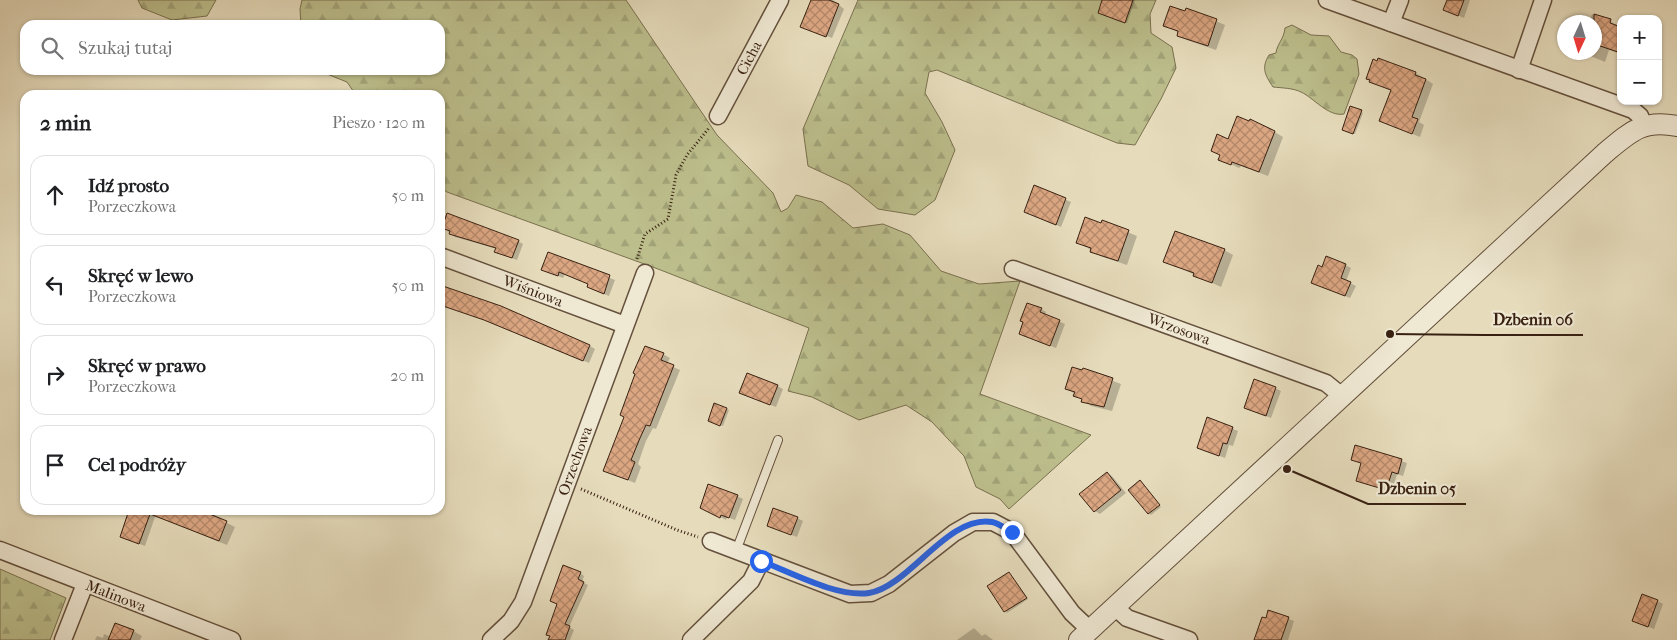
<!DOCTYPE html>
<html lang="pl">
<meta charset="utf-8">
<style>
:root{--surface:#fff;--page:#f2f2f2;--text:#202124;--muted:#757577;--line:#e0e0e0}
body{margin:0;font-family:"IM FELL French Canon",serif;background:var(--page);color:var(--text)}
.controls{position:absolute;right:15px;top:15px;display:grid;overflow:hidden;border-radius:10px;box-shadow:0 1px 4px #0004}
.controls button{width:45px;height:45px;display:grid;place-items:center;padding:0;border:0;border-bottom:1px solid var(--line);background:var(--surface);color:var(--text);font:25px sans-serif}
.compass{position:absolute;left:1557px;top:15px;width:45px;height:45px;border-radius:50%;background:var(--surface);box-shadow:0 1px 4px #0004;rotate:184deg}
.stop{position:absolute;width:15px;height:15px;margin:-11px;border:4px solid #2563eb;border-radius:50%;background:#fff}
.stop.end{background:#2563eb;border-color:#fff;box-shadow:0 1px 5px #0008}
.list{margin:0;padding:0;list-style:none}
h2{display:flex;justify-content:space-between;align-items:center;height:65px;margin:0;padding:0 20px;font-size:21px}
h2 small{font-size:16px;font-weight:400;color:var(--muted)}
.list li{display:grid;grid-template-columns:32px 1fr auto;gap:15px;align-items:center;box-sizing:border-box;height:80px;margin:0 10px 10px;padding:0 10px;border:1px solid var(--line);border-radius:15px}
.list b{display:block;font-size:19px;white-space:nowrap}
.list p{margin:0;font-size:16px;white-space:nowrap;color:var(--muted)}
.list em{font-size:16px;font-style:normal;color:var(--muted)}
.icon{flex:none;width:28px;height:28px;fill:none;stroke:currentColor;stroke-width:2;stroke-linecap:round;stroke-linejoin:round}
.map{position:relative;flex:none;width:1677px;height:640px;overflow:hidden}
.search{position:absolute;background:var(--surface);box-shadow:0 1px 4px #0004;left:20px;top:20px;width:425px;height:55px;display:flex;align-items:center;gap:12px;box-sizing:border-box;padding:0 18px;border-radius:15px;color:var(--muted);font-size:19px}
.panel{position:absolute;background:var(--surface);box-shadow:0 1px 4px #0004;left:20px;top:90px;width:425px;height:425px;border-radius:15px}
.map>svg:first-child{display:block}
.forest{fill:url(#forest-firs);stroke:#7a704f}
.shadow{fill:#0003}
.building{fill:url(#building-cross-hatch);stroke:#392112}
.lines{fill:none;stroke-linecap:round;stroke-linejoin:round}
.service-casing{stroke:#64503c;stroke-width:10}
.minor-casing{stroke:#64503c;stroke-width:19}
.tertiary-casing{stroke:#64503c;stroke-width:22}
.path{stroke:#392112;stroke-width:3;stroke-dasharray:1 2.5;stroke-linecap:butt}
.service{stroke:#efe8d3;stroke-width:8}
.minor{stroke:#efe8d3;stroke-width:16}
.tertiary{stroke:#efe8d3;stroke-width:20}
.route{stroke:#2563eb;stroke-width:6}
.labels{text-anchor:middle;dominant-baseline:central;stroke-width:4.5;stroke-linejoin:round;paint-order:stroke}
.street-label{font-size:15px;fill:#392112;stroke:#efe8d3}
.leader{fill:none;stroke:#392112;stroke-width:2}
.callout-dot{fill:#392112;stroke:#efe8d3;stroke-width:2}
.callout-label{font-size:16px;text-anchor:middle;font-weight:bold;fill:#392112;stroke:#efe8d3;stroke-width:4.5;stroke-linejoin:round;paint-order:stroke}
</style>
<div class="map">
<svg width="1677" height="640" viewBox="0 0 1677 640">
<defs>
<pattern id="forest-firs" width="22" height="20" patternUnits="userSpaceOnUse" patternTransform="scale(1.25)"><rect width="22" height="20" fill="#bcbe8c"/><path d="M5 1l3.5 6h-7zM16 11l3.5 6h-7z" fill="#a2a378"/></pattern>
<pattern id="building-cross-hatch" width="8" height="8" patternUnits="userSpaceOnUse" patternTransform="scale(1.25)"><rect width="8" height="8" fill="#dba682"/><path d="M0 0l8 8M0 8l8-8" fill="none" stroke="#b38769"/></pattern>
</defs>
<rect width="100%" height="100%" fill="#e6dcbc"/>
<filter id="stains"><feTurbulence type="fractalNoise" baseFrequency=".004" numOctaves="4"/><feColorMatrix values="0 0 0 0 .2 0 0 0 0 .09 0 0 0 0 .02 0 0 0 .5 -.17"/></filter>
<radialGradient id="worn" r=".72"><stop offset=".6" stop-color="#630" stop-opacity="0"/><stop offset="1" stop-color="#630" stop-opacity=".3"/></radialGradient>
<g class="forest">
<path d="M138,0H216L207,16L172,20L142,8Z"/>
<path d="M302,0H626L717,135L773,193L781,212L788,208L796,195L822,202L853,228L883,224L910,235L941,271L979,284L1020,281L980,394L1091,435L1009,509L1000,499L976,487L964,456L932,422L906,405L859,420L812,397L788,391L809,328L658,269L447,192L440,187V95H356L347,82L317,70H440V25H301L300,9Z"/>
<path d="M858,0H1156L1150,14L1151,33L1172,47L1176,68L1161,99L1135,145L1117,143L937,70L929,72L925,93L942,122L955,150L935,200L915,215L878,209L849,185L808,166L803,129Z"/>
<path d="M1292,25L1311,35L1329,36L1341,52L1352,55L1357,59L1359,74L1344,114C1328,117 1314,98 1301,92C1293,88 1282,88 1273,87C1265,75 1261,68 1269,55L1276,53C1277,44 1284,39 1285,28Z"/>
<path d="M0,569L66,598L50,640H0Z"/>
</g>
<g class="shadow">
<path d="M812,0H833L844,9L832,38L806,28Z"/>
<path d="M1104,0H1135L1127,23L1102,14Z"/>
<path d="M1448,0H1470L1464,18L1445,10Z"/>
<path d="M1187,9L1225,25L1216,50L1187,40L1178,35L1179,33L1164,25L1186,13Z"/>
<path d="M1592,14L1610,21L1621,28V54L1609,50L1605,62L1581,52H1594V22H1579L1582,15L1591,18Z"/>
<path d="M1416,73L1433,84L1419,122L1424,125L1420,137L1380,121L1392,91L1371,82Z"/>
<path d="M1361,112L1363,113L1355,134L1345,131Z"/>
<path d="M1273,131L1283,137L1268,176L1241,166L1239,168L1220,159L1229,140Z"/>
<path d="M1035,187L1071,202L1061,227L1025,212Z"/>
<path d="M1103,222L1137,236L1127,265L1100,256L1078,242Z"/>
<path d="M443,228L518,241L523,244L517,260L501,254L497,249L455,237Z"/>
<path d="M1224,250L1233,255L1221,287L1165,261Z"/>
<path d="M548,253L615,280L609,296L594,290L588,287L589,284L565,274L563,278L548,272Z"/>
<path d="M1345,265L1351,268L1346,281L1356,286L1350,298L1318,285L1323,268Z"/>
<path d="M440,285L500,307L590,346L595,349L589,363L491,322L440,304Z"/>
<path d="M1041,309L1046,312L1045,315L1065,324L1056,348L1020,334Z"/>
<path d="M663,354L670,358L667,364L680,370L656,429L653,428L646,441L638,464L641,467L635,483L605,471Z"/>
<path d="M1084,370L1121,384L1112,411L1091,406L1066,388Z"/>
<path d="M777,386L783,389L776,407L741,393Z"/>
<path d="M1275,388L1281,391L1271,418L1245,408Z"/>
<path d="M715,405L729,410L723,426L711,422Z"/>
<path d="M1208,419L1238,431L1233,446L1229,445L1225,458L1204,450Z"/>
<path d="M1356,446L1407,463L1403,476L1397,474L1392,492L1357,480L1362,464L1352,460Z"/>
<path d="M1107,473L1112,476L1126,493L1100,514L1095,511Z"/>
<path d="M1141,482L1161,507L1151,515L1149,513Z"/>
<path d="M737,496L743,499L735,520L727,517L726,520L707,510Z"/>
<path d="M131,510L157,511L145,546L127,539Z"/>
<path d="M163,510H218L215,517L235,527L227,545L168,521L160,517Z"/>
<path d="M797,518L803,521L797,537L773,528Z"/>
<path d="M580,573L584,576L582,582L588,585L569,627L574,630L570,640H550Z"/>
<path d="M1009,573L1028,599L1007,613L988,587Z"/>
<path d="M1657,601L1663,604L1654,629L1634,621Z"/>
<path d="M1269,612L1294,621L1288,640H1256Z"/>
<path d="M974,628L982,636L985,634L993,640H957Z"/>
<path d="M133,631L142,636L140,640H95L97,636L103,638L104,634L111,637Z"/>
</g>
<g class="building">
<path d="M811,0H829L839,4L826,37L800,27Z"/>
<path d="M1102,0H1133L1125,23L1098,13Z"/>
<path d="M1447,0H1464L1458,16L1443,10Z"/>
<path d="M1170,6L1185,11L1186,8L1217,19L1208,46L1177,36L1178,31L1163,26Z"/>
<path d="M1594,14L1611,19L1610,23L1621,27V53L1594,44Z"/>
<path d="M1378,58L1416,72L1415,75L1426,79L1412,117L1418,119L1412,134L1379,121L1391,90L1369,82L1370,80L1366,79L1373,59L1377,61Z"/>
<path d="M1350,106L1362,110L1353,134L1342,130Z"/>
<path d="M1237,116L1249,121L1250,119L1275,131L1259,172L1232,162L1231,165L1218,160L1220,155L1211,151L1217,134L1228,139Z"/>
<path d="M1034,185L1066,198L1056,225L1024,212Z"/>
<path d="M447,213L519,240L512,258L494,252L496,248L449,234L450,231L442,228Z"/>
<path d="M1085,217L1101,223L1102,220L1129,230L1118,261L1090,252L1091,248L1076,243Z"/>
<path d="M1175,231L1225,249L1212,283L1193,276L1194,273L1163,262Z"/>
<path d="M548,252L610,275L604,294L587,287L588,284L559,272L558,276L541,270Z"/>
<path d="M1326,256L1346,264L1341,278L1351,282L1345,296L1311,283L1318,265L1322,267Z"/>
<path d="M440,285L501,306L590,345L583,361L484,320L440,305Z"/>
<path d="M1027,303L1042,308L1040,312L1060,320L1050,346L1019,334L1023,322L1020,321Z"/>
<path d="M645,346L664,353L661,360L674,365L650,426L646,425L640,438L631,460L635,462L628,480L603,471L624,417L620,415L635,374L633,373Z"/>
<path d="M1072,367L1082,370L1083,368L1113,378L1104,407L1081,402L1082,399L1073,396L1075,392L1065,389Z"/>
<path d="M747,373L778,385L770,405L739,393Z"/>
<path d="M1254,379L1276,387L1266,416L1244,408Z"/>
<path d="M714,403L727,408L720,426L708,421Z"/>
<path d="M1207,417L1233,427L1227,444L1223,443L1219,456L1197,448Z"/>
<path d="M1355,445L1402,459L1398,474L1392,472L1386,490L1356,481L1361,463L1351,460Z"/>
<path d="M1107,472L1121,490L1094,512L1079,494Z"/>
<path d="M1140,480L1160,505L1148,514L1128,490Z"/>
<path d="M708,484L738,495L729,518L721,515L720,518L700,508Z"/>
<path d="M773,508L798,517L791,535L767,526Z"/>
<path d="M129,510H208L207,513L227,521L219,541L150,514L139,544L120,537Z"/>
<path d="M563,565L581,572L578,579L584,582L565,624L570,626L565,640H548L550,636L546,635L557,604L550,601Z"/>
<path d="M1009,572L1027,598L1004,612L987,586Z"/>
<path d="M1642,594L1658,600L1648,627L1632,621Z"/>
<path d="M1268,610L1289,617L1281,640H1254L1262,617L1266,618Z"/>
<path d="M115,623L134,630L130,640H108Z"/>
</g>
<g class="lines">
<defs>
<path id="service" d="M736,551L778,440"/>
<g id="minor">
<path d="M1327,0L1633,110L1640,116L1644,125"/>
<path d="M1391,23L1400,0"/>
<path d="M1519,70L1543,0"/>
<path d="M718,116L780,0"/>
<path d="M440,256L625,325"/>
<path d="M1013,269L1326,383L1342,396"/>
<path d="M711,541L850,594L871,593L889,584L954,533L973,522H993L1012,532L1072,613L1090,630"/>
<path d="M0,550L232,640"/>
<path d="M1115,607L1127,618L1189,640"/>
<path d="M63,640L85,584"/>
<path d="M491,640L511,621L523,602L645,273"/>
<path d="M691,640L751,581L761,561"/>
</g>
<path id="tertiary" d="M1079,640L1605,153C1630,132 1643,119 1677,126"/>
</defs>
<use href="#service" class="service-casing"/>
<use href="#minor" class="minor-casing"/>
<use href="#tertiary" class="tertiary-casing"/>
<g class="path">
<path d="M637,259L645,234L668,219L676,175L687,155L709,128"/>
<path d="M581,489L677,530L698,537"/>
</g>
<use href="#service" class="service"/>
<use href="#minor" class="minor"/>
<use href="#tertiary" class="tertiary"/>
</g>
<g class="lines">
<path class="route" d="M761,561C790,572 838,598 869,593C910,586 947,515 992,522C998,523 1006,529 1012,532"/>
</g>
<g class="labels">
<g class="street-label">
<text transform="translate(749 58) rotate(-62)">Cicha</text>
<text transform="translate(533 291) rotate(21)">Wiśniowa</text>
<text transform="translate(1179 329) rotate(20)">Wrzosowa</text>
<text transform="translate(575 461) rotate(-70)">Orzechowa</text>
<text transform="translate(116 596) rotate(21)">Malinowa</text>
</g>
</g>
<path class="leader" d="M1390 334L1483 335H1583M1287 469L1368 504H1466"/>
<g class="callout-dot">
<circle cx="1390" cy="334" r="5"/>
<circle cx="1287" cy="469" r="5"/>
</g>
<g class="callout-label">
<text x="1533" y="325">Dzbenin 06</text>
<text x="1417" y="494">Dzbenin 05</text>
</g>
<rect width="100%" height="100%" filter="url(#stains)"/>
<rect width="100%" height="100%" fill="url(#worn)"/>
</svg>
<div class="controls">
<button>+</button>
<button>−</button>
</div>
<svg class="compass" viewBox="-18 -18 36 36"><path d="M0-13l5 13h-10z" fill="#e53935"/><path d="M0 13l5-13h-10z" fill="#757577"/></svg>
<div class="stop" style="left:761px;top:561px"></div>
<div class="stop end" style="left:1012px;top:532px"></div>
<div class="search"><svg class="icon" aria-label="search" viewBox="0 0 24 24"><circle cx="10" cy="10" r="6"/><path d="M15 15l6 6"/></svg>Szukaj tutaj</div>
<section class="panel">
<h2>2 min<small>Pieszo · 120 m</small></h2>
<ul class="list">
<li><svg class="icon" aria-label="ahead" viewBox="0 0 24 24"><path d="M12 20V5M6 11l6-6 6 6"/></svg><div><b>Idź prosto</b><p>Porzeczkowa</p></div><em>50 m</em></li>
<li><svg class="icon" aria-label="left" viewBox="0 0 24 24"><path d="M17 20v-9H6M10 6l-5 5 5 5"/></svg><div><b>Skręć w lewo</b><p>Porzeczkowa</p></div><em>50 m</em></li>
<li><svg class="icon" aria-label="right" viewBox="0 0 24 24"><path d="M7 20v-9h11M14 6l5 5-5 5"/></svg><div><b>Skręć w prawo</b><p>Porzeczkowa</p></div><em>20 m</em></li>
<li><svg class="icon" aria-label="arrive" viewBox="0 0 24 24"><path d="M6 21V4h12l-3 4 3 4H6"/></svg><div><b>Cel podróży</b></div></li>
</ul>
</section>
</div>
